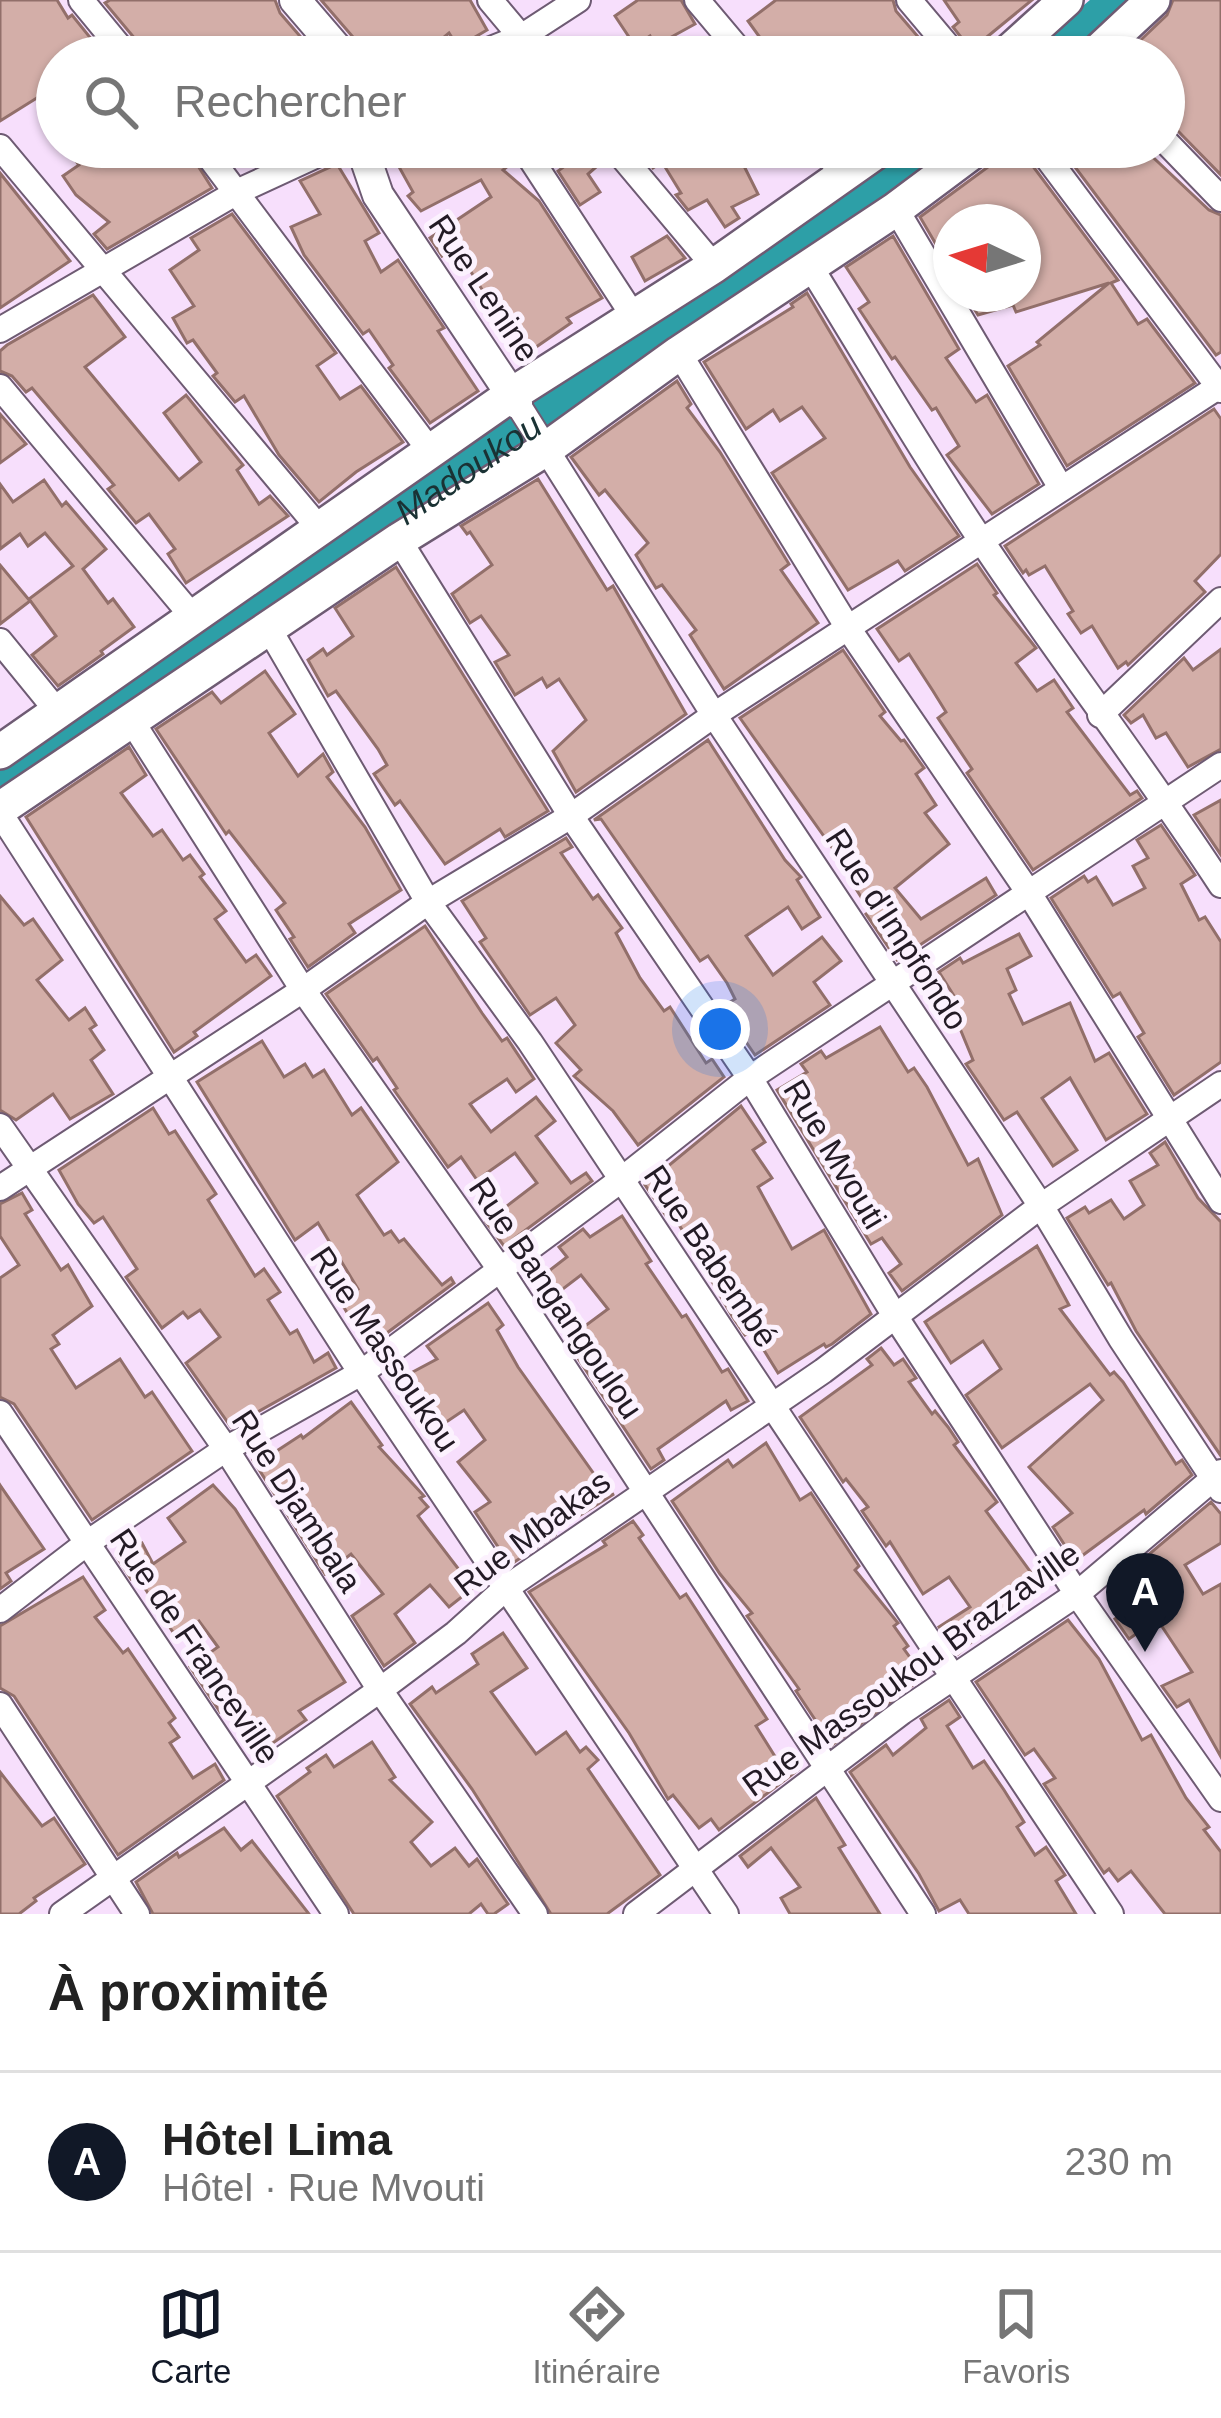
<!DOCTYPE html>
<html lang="fr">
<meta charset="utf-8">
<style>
:root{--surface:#fff;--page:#f2f2f2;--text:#222;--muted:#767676;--line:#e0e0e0;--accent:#111827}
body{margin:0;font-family:Helvetica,sans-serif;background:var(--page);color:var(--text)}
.compass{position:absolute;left:933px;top:204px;width:108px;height:108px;border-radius:50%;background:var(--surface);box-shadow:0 3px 9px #0004;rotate:274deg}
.you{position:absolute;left:720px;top:1029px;width:42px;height:42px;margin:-30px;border:9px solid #fff;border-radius:50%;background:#1a73e8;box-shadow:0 0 0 18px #1a73e833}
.badge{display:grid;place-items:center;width:78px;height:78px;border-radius:50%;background:var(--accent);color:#fff;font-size:39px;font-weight:700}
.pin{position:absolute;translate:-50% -99px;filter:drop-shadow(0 3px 6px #0008)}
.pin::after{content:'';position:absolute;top:63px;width:42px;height:36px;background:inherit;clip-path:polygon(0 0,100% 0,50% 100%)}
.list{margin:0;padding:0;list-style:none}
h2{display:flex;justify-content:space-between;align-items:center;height:156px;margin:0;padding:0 48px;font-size:51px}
h2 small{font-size:39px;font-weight:400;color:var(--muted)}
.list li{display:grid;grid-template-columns:78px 1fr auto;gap:36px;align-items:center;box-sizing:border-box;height:180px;padding:0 48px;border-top:3px solid var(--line)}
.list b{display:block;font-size:45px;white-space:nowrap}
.list p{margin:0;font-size:39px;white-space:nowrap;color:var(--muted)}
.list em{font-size:39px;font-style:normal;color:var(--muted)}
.icon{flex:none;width:66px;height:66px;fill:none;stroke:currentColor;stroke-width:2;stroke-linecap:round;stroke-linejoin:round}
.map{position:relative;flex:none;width:1221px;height:1914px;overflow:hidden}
.search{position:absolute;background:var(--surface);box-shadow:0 3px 9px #0004;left:36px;right:36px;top:36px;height:132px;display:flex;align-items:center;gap:30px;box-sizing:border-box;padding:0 42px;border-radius:66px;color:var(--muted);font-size:45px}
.sheet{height:336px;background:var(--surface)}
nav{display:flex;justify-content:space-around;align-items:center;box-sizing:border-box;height:168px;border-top:3px solid var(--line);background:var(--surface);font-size:33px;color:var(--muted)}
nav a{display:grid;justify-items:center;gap:6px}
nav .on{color:var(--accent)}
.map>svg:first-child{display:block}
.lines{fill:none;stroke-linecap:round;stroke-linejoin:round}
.river{stroke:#2d9fa7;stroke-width:39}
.building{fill:#d3aea8;stroke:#926f6a;stroke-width:3}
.minor-casing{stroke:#6e5b73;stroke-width:28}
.tertiary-casing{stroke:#6e5b73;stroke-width:34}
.secondary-casing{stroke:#6e5b73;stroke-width:38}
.minor{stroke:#fff;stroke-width:24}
.tertiary{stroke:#fff;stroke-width:30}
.secondary{stroke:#fff;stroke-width:33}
.labels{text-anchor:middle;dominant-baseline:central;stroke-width:10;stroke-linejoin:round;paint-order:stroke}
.street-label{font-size:33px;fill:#231b25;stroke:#fcf2fe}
.water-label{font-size:36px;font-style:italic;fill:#1a3234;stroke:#fcf2fe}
</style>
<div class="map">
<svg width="1221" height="1914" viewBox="0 0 1221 1914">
<rect width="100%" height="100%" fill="#f7dffc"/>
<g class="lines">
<g class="river">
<path d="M1053,57L1120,0"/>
<path id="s1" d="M0,788L938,147"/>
</g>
</g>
<g class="building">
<path d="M0,0H57L68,18L72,15L105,56L57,57V122L40,96L0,121Z"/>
<path d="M110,0H275L280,13L318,57H144L141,46L105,3Z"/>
<path d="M321,0H470L487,30L458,47L449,33L420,57H364L359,44Z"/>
<path d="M638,0H681L695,24L655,46L650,36L635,46L615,16Z"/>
<path d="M776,0H893L896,11L920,39L900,57H774L748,21Z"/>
<path d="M944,0H1032L971,50L953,27L959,22Z"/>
<path d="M1173,0H1221V175L1176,129L1164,124V57H1123L1167,15Z"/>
<path d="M66,147H186L212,188L107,249L94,234L109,222L76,195L63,176L79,165Z"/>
<path d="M388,147H432L439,160L457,147H505L513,162L503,170L539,201L602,298L567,318L571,323L523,356L455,246L442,256L430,238L491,197L481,180L421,211L408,196L413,192Z"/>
<path d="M570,147H598L604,160L588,174L600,192L580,205L558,171L577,157Z"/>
<path d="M640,147H783V148L743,164L758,194L732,207L739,218L725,227L707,200L688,210L676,195L681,193L662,162L653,168Z"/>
<path d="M1000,147H1023L1026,157L1118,280L1111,283L1138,324L1147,319L1195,383L1067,466L1008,366L1040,345L1037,342L1109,283L1016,312L1013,305L978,315L965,294H1023V222H951V270L920,217L992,164Z"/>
<path d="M1060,147H1142L1209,210L1221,215V352L1216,355Z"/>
<path d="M337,164L379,233L365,241L381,272L398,260L444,328L438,331L478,391L430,423L389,368L393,365L369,330L363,334L304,255L291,227L320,214L300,181Z"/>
<path d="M0,173L70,261L0,308Z"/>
<path d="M232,214L336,353L317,366L340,399L361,386L403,442L356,472L319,502L279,455L244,396L235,402L213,376L217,373L193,340L187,343L173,318L194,306L170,270L199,250L191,238Z"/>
<path d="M667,236L685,258L645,281L632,257Z"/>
<path d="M893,236L959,349L946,358L976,402L987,395L1039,484L992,514L947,455L959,446L936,408L932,410L895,357L892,359L859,309L869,302L846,267Z"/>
<path d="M807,293L910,467L959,536L905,571L898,561L848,590L772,473L825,438L802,407L780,421L773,410L746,429L704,362L793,307L791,304Z"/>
<path d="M93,295L125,337L85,367L179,480L201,462L164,413L186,395L243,465L237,470L259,504L270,496L288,516L186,583L168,554L175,549L149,514L136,523L108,489L114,485L32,388L26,392L12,376L0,371V351L7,345Z"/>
<path d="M677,381L691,404L687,408L720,452L789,564L781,570L818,623L724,689L690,635L696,630L662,585L656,588L636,555L648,543L605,490L599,495L571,457Z"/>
<path d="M1214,409L1221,419V554L1195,581L1205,592L1128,665L1126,662L1118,668L1092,626L1081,633L1068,614L1073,611L1045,566L1029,575L1026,570L1023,573L1005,546Z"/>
<path d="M0,414L26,444L0,463Z"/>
<path d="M538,479L607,590L613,586L686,714L576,792L553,751L586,720L559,679L547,687L542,678L515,695L495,662L509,655L481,616L470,623L452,594L492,565L470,532L467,534L461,526Z"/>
<path d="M44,480L62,506L66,502L106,549L83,569L108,603L113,599L134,627L101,651L103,654L58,686L32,655L56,636L29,599L73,566L45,533L28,546L20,534L0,549V484L13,502Z"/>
<path d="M977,564L997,593L994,595L1036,648L1016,663L1037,691L1054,680L1073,708L1067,712L1130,795L1137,791L1142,798L1033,870L967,773L972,769L938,718L946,712L933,691L909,654L899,661L877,629Z"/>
<path d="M0,565L30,601L0,624Z"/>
<path d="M396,567L548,811L505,837L500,829L445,864L400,801L395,805L374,774L387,765L378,749L336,691L328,696L308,660L323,649L327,655L353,636L335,608Z"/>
<path d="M1221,649V749L1188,767L1166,733L1156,738L1143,715L1131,723L1124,715L1184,658L1193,670Z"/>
<path d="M843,650L885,712L880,716L901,741L904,740L924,768L916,774L936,805L925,813L949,844L895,888L921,919L986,878L996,895L897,960L866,914L870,911L847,875L850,873L740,718Z"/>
<path d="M265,671L295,714L269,733L298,776L323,754L333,772L327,777L365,827L401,890L349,924L355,933L308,967L290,939L294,937L276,910L285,903L229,831L226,834L156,729L212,692L221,703Z"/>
<path d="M708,740L785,860L801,877L797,880L820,917L802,929L788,907L746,936L773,975L822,937L841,961L814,982L830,1005L755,1055L722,1007L735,999L727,983L708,956L700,961L601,819L594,820Z"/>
<path d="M129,747L146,775L121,793L153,836L162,830L183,860L190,855L204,874L200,877L226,911L215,919L246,962L256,955L271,976L194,1032L197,1036L174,1052L26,817Z"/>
<path d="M1221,800V855L1194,815Z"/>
<path d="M1161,825L1195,875L1181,884L1199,920L1205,917L1221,942V1062L1174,1095L1138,1037L1144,1033L1120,993L1113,997L1051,898L1084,876L1088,882L1096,877L1113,905L1145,888L1133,866L1148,858L1137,840Z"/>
<path d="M566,838L572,847L561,853L593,899L598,895L622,928L616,933L640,978L664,1011L670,1007L706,1063L712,1059L724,1077L638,1145L613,1111L574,1076L581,1070L556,1043L575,1025L556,998L530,1015L480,942L486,938L462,901Z"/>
<path d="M0,896L24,925L33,919L62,960L37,980L69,1020L85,1008L96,1025L90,1029L104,1050L91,1060L113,1094L70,1119L53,1094L16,1120L0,1110Z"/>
<path d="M425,926L482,1013L502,1041L507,1038L534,1079L516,1092L507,1079L470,1104L491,1132L536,1097L555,1121L536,1136L571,1183L586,1173L592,1181L504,1246L486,1222L537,1183L515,1153L477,1180L461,1157L448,1167L394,1090L397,1088L377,1058L373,1061L326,994Z"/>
<path d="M1019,934L1031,956L1007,969L1016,990L1009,994L1023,1024L1070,1003L1095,1061L1109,1053L1147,1114L1106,1140L1070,1078L1042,1098L1077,1150L1053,1166L1017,1112L1004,1120L966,1064L973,1060L949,1002L956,999L939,972L960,958L963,963Z"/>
<path d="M880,1027L908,1072L914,1068L927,1087L968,1165L978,1159L1002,1215L902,1291L889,1273L901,1264L882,1238L871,1244L777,1090L807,1072L801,1064L821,1051L826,1058Z"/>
<path d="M262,1041L284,1077L305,1064L313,1077L324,1070L352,1115L361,1108L398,1162L357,1195L384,1235L391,1231L399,1242L404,1239L442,1285L451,1278L454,1283L368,1347L340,1301L358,1289L318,1223L295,1240L197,1082Z"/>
<path d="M741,1106L765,1142L753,1150L772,1178L758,1187L792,1249L824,1230L871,1314L832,1344L826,1347L824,1344L778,1373L752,1331L745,1335L732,1316L674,1216L669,1220L645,1185Z"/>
<path d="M153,1108L169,1134L175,1131L216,1194L208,1200L255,1276L264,1269L280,1292L268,1300L290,1334L297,1330L314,1362L328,1353L336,1368L231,1427L186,1363L220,1337L200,1310L188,1318L183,1312L162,1328L126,1277L137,1269L103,1217L94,1223L78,1204L59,1170Z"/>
<path d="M1165,1142L1198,1198L1221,1222V1456L1136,1331L1111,1283L1108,1285L1067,1218L1085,1207L1089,1213L1111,1200L1124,1219L1144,1205L1130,1181L1158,1165L1150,1153Z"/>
<path d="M22,1193L32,1210L25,1214L61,1270L68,1265L92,1306L53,1335L59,1344L51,1349L76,1388L120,1359L145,1397L152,1392L192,1451L92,1520L14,1404L0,1397V1278L19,1265L0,1236V1204Z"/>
<path d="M622,1216L651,1261L646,1264L682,1317L686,1315L722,1372L728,1369L748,1401L731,1410L726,1401L658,1449L664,1460L651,1469L566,1340L608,1309L581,1275L555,1295L541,1277L567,1257L559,1247L583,1229L590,1237Z"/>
<path d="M1037,1246L1069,1305L1060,1309L1110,1375L1114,1372L1123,1382L1176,1464L1182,1460L1192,1475L1146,1514L1144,1510L1075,1561L1053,1527L1072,1513L1029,1467L1103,1400L1090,1384L1002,1448L966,1395L1001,1369L983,1341L951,1363L925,1322Z"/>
<path d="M488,1303L503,1325L497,1330L518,1367L609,1495L614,1494L553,1532L555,1535L510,1565L475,1512L490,1502L458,1462L485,1440L464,1410L430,1433L394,1382L437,1359L427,1346Z"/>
<path d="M881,1348L894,1365L903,1359L916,1378L909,1382L932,1414L935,1411L948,1427L958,1442L954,1445L997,1502L986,1511L1043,1589L1005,1612L958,1654L939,1627L970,1607L949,1577L923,1594L890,1542L886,1546L862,1511L868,1507L846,1479L843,1482L800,1417L872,1365L867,1359Z"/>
<path d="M351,1402L382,1445L379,1447L424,1496L420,1498L428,1507L418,1516L473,1588L449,1607L430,1585L395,1614L415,1643L384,1666L352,1616L383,1594L351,1554L325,1574L253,1460L269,1448L272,1454L301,1435L303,1438Z"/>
<path d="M766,1443L800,1500L811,1493L859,1566L855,1570L898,1623L894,1626L908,1646L904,1649L924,1677L832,1745L796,1691L799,1689L747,1616L752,1613L720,1574L672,1501L728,1460L733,1467Z"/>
<path d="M0,1485L44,1549L6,1573L11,1581L0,1589Z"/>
<path d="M213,1485L235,1509L345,1682L299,1711L306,1720L260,1752L229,1706L220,1712L190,1667L218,1647L199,1621L176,1637L137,1576L131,1579L117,1557L142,1543L153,1564L185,1542L168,1518Z"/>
<path d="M1211,1502L1221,1514V1543L1185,1565L1203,1594L1221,1584V1757L1189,1700L1177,1707L1162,1686L1192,1672L1157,1619L1129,1639L1115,1619L1124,1613L1109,1588Z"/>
<path d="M633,1521L643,1535L639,1538L680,1598L686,1594L767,1719L756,1726L776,1758L787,1752L798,1770L719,1830L711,1819L699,1828L673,1795L668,1799L629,1733L529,1592L606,1545L603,1541Z"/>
<path d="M83,1577L105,1610L95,1617L123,1653L128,1649L175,1718L169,1723L179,1737L170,1743L193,1778L215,1764L224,1780L118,1855L14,1696L0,1688V1626Z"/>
<path d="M1068,1620L1099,1659L1142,1740L1151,1735L1186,1798L1209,1827L1204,1830L1221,1852V1914H1165L1131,1871L1118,1881L1109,1869L1104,1873L1044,1784L1055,1778L1034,1749L1025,1755L976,1682Z"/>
<path d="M503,1633L527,1668L491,1692L536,1754L566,1732L580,1752L586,1747L598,1760L588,1769L660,1875L607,1914H551L472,1789L410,1704L432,1687L436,1693L478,1664L472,1654Z"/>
<path d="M949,1700L960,1717L947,1726L973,1768L984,1761L1004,1790L1024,1822L1017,1827L1035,1855L1046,1847L1065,1875L1056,1881L1076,1914H969L960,1900L939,1911L919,1874L850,1772L886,1745L893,1755L926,1728L921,1719Z"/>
<path d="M372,1742L395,1777L390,1780L432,1822L411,1842L431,1866L455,1848L469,1866L477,1859L508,1904L494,1914H488L481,1904L469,1914H354L277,1796L310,1772L307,1768L326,1755L334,1767Z"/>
<path d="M0,1772L42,1826L54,1818L85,1864L34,1898L36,1901L19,1914H0Z"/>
<path d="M816,1798L845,1845L839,1848L880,1914H790L781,1898L800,1887L771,1848L748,1867L740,1856Z"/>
<path d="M224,1828L241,1850L252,1841L309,1914H153L136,1882L177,1853L179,1857Z"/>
</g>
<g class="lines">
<defs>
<g id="minor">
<path d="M81,0L128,57"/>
<path d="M490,0L538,57"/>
<path d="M697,0L745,57"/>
<path d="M909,0L957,57"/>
<path d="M471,57L521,37L578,0"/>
<path d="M1164,140L1221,199"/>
<path d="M0,147L319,528"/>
<path d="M202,147L431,452"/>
<path d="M523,147L634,317"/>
<path d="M614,147L714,266"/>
<path d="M821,147L844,175"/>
<path d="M1039,147L1221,390"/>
<path d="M896,209L1061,488"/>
<path d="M810,266C868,359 923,455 985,546C1062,661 1146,770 1221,885"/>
<path d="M0,330L239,191L334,147"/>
<path d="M679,353L848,628L1029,893L1221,1201"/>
<path d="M0,387L192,616"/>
<path d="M517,403L714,715L1041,1206L1121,1339L1221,1490"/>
<path d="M399,540L571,816L750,1078L895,1316L1077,1594L1221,1799"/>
<path d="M268,627L428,902L530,1042L1111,1914"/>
<path d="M0,641L57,711"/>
<path d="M1100,715L1221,600"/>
<path d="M131,720L303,990L499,1268L923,1914"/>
<path d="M0,813L361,1373L726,1914"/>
<path d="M0,1126L226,1449L380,1690L535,1914"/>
<path d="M0,1188L303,990L428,902L571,816L714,715L1218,387"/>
<path d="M0,1413L336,1914"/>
<path d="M0,1610L87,1543L226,1449L361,1373L621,1180L750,1078L1221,765"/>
<path d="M0,1705L137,1914"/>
<path d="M62,1914L380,1690L456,1633L506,1588L823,1371L1041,1206L1221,1084"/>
<path d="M636,1914L902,1712L1077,1594L1221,1472"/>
</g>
<g id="tertiary">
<path d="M295,0L344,57"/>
<path d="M368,147L367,163L378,195L517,403"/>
</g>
<g id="secondary">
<path d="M1003,57L1066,0"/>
<path d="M1092,57L1153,0"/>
<path d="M0,752L511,395L714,266L883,147"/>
<path d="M0,809L399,540L546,449L679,353L896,209L979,147"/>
</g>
</defs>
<use href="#minor" class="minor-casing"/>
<use href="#tertiary" class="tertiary-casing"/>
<use href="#secondary" class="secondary-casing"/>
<use href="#minor" class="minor"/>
<use href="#tertiary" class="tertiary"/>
<use href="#secondary" class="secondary"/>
</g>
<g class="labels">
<g class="street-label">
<text transform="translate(484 288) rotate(56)">Rue Lenine</text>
<text transform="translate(897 929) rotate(57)">Rue d'Impfondo</text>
<text transform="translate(835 1154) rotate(59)">Rue Mvouti</text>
<text transform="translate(711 1256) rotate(56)">Rue Babembé</text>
<text transform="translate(556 1298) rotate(56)">Rue Bangangoulou</text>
<text transform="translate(385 1349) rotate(56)">Rue Massoukou</text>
<text transform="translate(297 1501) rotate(57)">Rue Djambala</text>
<text transform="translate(532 1533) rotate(-37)">Rue Mbakas</text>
<text transform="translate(195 1646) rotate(56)">Rue de Franceville</text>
<text transform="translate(911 1669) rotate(-36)">Rue Massoukou Brazzaville</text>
</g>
<g class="water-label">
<text stroke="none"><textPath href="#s1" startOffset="567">Madoukou</textPath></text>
</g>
</g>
</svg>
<svg class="compass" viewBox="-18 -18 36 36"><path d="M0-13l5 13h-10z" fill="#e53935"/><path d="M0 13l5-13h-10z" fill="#767676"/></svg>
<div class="you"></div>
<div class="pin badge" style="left:1145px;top:1652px">A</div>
<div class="search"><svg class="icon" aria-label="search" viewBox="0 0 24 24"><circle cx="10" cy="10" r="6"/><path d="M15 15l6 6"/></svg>Rechercher</div>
</div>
<section class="sheet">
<h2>À proximité<small></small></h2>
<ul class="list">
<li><span class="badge">A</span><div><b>Hôtel Lima</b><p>Hôtel · Rue Mvouti</p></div><em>230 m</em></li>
</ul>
</section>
<nav>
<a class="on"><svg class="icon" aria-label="map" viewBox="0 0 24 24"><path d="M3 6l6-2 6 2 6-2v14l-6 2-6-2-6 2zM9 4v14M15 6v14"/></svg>Carte</a>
<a><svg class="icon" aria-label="directions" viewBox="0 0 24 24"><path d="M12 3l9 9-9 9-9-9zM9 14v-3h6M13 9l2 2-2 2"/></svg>Itinéraire</a>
<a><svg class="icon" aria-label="saved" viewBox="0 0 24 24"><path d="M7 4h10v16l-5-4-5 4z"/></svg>Favoris</a>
</nav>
